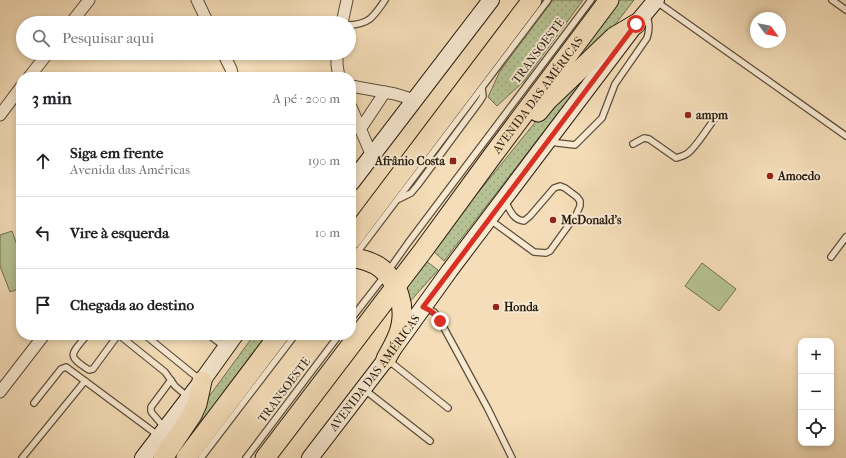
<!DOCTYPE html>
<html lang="pt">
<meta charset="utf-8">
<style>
:root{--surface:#fff;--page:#f6f6f6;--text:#202124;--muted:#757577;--line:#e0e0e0}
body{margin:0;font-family:"IM FELL French Canon",serif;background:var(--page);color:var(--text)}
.controls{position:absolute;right:12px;bottom:12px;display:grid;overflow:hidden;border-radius:8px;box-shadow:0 2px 6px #0003}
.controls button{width:36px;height:36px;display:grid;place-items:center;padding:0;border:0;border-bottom:1px solid var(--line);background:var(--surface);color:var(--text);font:20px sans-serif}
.compass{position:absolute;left:750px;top:12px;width:36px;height:36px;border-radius:50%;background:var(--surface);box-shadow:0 2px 6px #0003;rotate:123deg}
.stop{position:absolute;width:12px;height:12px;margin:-9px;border:3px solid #d93025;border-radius:50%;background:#fff}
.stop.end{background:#d93025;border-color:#fff;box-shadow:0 1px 4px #0008}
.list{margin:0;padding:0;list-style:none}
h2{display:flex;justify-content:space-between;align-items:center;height:52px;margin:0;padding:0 16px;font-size:17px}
h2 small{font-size:13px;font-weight:400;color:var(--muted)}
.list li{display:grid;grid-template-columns:26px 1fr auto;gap:12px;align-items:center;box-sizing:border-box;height:72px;padding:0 16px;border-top:1px solid var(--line)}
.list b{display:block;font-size:15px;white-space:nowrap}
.list p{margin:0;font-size:13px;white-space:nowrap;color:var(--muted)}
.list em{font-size:13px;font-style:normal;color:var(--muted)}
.icon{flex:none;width:22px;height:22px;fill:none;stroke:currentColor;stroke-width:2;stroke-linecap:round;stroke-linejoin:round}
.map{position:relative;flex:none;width:846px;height:458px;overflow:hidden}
.search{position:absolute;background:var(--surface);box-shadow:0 2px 6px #0003;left:16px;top:16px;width:340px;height:44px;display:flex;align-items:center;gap:10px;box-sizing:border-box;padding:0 14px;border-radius:22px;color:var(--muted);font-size:15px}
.panel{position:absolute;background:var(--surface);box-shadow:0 2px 6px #0003;left:16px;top:72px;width:340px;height:268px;border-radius:16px}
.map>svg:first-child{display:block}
.grass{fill:url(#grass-dots);stroke:#6f7052}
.garden{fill:#b6c293;stroke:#6f7052}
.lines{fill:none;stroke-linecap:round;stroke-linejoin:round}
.service-casing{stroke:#5b4e3a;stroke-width:8}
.minor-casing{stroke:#5b4e3a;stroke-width:13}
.secondary-casing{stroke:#281e10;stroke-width:18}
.trunk-casing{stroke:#281e10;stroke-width:21}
.service{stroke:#f8e9d1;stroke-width:5.5}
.minor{stroke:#f8e9d1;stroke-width:11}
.secondary{stroke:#f8e9d1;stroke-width:16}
.trunk{stroke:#f4ddb8;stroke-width:19}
.route{stroke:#d93025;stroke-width:5}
.poi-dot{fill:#8f2418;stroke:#f8e9d1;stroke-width:1.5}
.labels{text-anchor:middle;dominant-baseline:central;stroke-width:4;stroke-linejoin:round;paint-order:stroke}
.street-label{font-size:12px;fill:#281e10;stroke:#f8e9d1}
.poi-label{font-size:12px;font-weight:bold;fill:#281e10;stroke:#f8e9d1;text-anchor:start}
</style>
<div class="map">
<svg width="846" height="458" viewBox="0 0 846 458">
<defs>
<pattern id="grass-dots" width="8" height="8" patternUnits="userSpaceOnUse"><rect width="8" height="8" fill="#b6c293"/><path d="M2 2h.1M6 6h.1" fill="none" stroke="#9ca67e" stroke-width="1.8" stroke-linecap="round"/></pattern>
</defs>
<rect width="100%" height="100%" fill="#f4ddb8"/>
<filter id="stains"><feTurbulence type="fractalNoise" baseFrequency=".005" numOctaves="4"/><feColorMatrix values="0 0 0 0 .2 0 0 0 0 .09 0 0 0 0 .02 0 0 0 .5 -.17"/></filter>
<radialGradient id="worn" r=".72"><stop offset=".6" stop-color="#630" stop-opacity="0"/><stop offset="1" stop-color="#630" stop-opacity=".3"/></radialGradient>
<g class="grass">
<path d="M553,0H583L524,81L497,106L488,97L500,71Z"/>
<path d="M617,0H634L601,43L561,74Z"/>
<path d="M591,70L444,261L431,249L486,183L554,99Z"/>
<path d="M422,258L438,270L407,305L400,287Z"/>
<path d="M254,335H266L174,458L194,417Z"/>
</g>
<g class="garden">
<path d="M12,231L21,256V288L10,292L0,266V235Z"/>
<path d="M702,263L736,289L719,311L685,286Z"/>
</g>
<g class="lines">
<defs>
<g id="service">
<path d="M832,0L846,10"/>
<path d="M657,2L846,136"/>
<path d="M349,25C370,24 374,16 385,0"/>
<path d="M549,142L575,145L602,118L615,84L647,38C650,29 649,23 647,15"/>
<path d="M633,144L644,138L649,139L676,158C680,157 684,156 688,153C697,146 708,127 716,117"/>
<path d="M399,199L411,193L417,186L480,101L483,96L482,88"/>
<path d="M489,219L534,252L546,253L550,251L576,215L580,206V201L577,197L565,188L560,186L554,188L530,216L524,221C513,220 510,210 505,201"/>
<path d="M356,254L548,0"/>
<path d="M831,257L846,237"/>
<path d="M425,308L434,312L438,317L488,409L512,458"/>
<path d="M351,319L386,274L408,243L591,0"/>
<path d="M87,335C71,355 66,355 89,370L93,369L118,335"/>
<path d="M119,335L165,372L175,386L188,397"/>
<path d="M145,335L199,379"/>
<path d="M209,335L225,347"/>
<path d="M388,360L448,408"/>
<path d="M365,390L430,441"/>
<path d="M34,403L61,369L66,367L85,381"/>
<path d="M164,427L152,413L151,411V407L171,380"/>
<path d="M22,458L85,381L159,436"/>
<path d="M201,458L295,335"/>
<path d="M246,458L339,335"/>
</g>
<g id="minor">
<path d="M197,0L208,23"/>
<path d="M71,23L89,0"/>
<path d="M342,23L347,0"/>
<path d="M223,53L231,69L233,77"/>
<path d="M337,53V65L339,77"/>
<path d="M29,77L48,53"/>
<path d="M351,86L395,94L415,100"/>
<path d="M351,107L372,156"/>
<path d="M0,115L21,87"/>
<path d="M361,128L385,92"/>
<path d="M0,392L44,335"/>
</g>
<g id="secondary">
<path d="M351,183L491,0"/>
<path d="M143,458L202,381L235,335"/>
<path id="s1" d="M310,458L386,359L450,270L636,24L656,0"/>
</g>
<g id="trunk">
<path d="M538,112L547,101L614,37L636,24"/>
<path d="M351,240L532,0"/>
<path d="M351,257C362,259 374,262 382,269C398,283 405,305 401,325C399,337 392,348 386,359"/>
<path d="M163,458L192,415L197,404L202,381"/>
<path d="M186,458L279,335"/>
<path id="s2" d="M265,458L422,252L493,155L609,0"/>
</g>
</defs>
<use href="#service" class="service-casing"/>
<use href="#minor" class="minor-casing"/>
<use href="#secondary" class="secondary-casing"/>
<use href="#trunk" class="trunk-casing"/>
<use href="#service" class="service"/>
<use href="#minor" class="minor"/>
<use href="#secondary" class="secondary"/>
<use href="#trunk" class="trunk"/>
</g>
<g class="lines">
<path class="route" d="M440,321C436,313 431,311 423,307L636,24"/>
</g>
<g class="poi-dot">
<circle cx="688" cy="115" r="4"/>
<rect x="449" y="157" width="8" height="8" rx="2"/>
<circle cx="770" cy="176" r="4"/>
<circle cx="553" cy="220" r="4"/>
<circle cx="496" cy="307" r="4"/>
</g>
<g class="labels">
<g class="street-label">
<text transform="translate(538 51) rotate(-53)">TRANSOESTE</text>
<text stroke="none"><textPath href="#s2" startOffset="454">AVENIDA DAS AMÉRICAS</textPath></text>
<text stroke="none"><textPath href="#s1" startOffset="107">AVENIDA DAS AMÉRICAS</textPath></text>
<text transform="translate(284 390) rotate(-53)">TRANSOESTE</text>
</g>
<g class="poi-label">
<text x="696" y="115">ampm</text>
<text x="445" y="161" text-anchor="end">Afrânio Costa</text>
<text x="778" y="176">Amoedo</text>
<text x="561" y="220">McDonald's</text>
<text x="504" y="307">Honda</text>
</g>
</g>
<rect width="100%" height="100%" filter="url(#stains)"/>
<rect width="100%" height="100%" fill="url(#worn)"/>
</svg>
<div class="controls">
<button>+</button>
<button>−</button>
<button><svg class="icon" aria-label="locate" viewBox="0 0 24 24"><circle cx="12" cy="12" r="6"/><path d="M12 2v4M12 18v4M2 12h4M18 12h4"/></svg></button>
</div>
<svg class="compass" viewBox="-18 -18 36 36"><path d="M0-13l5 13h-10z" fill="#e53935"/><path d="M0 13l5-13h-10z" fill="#757577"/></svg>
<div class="stop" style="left:636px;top:24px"></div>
<div class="stop end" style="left:440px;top:321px"></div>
<div class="search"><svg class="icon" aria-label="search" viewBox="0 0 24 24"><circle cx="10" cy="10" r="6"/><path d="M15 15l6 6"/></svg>Pesquisar aqui</div>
<section class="panel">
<h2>3 min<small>A pé · 200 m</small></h2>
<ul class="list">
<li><svg class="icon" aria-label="ahead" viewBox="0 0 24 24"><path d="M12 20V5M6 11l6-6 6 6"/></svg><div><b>Siga em frente</b><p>Avenida das Américas</p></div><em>190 m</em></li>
<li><svg class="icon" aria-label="left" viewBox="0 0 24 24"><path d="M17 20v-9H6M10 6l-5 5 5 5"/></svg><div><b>Vire à esquerda</b></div><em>10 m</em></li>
<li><svg class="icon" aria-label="arrive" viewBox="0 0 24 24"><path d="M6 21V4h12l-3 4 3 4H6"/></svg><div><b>Chegada ao destino</b></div></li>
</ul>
</section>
</div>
